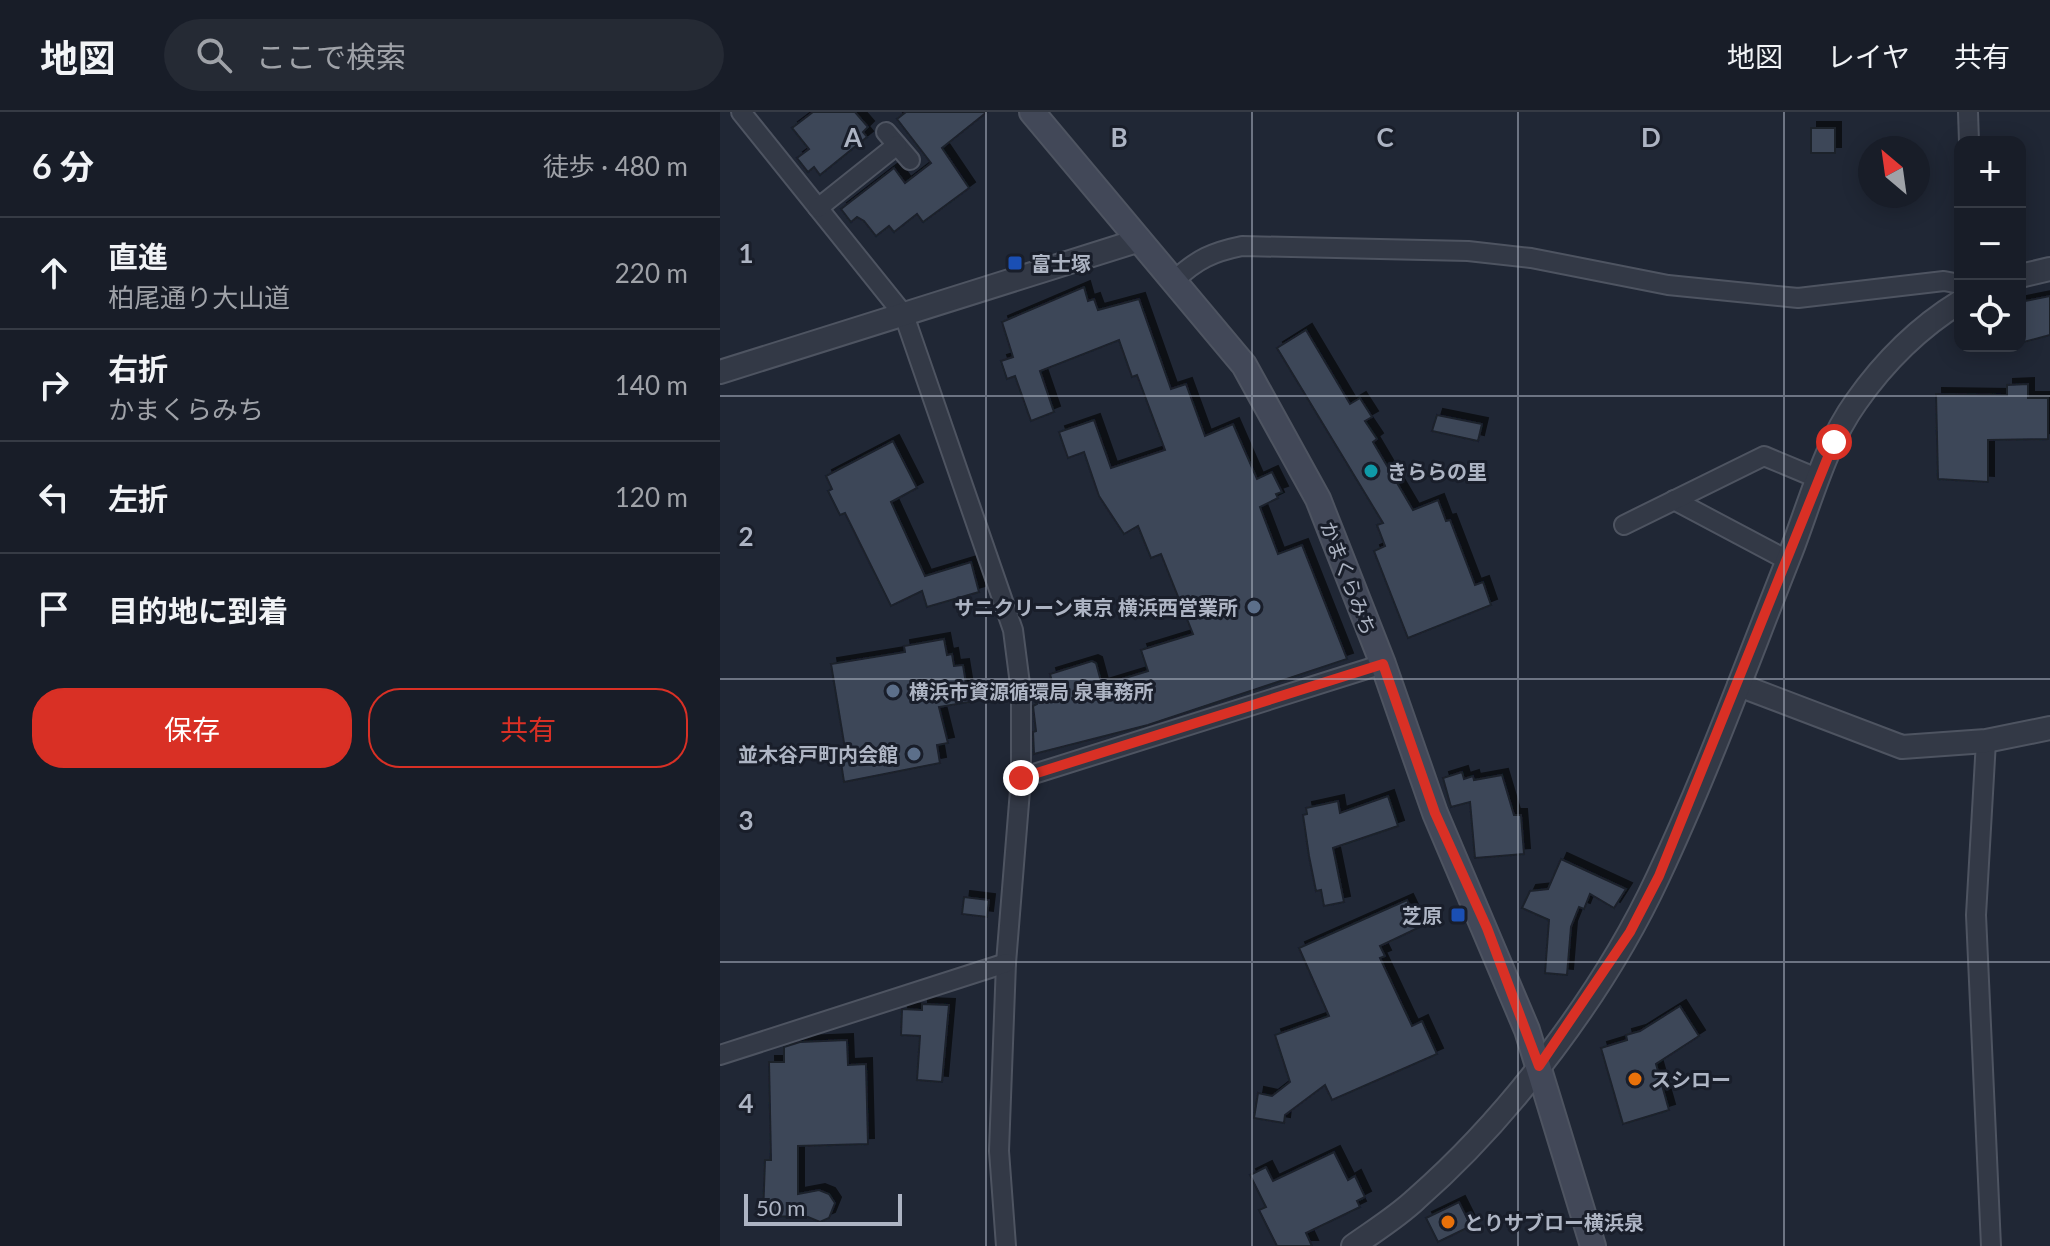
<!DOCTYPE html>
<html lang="ja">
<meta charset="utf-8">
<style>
:root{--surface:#181d28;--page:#252a34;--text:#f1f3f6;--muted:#9fa2a8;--line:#363b45;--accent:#d93025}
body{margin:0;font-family:Lato,"Noto Sans JP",sans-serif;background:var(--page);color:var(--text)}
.controls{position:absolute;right:24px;top:24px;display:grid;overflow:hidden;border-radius:16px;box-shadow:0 4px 20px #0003}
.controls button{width:72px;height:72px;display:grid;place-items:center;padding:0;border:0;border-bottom:2px solid var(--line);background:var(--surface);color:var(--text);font:40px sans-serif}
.compass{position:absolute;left:1138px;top:24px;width:72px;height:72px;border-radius:50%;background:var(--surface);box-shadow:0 4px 20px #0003;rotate:331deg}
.scale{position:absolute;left:24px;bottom:20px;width:158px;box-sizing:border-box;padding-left:8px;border:4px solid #adb4c3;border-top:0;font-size:22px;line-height:28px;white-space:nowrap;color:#adb4c3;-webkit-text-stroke:6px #191e2a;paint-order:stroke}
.stop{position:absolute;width:24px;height:24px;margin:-18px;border:6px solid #d93025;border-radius:50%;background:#fff}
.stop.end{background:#d93025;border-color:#fff;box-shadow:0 2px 8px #0008}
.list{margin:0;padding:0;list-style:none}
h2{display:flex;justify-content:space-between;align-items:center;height:104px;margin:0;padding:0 32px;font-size:34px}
h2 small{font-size:26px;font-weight:400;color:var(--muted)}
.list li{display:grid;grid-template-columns:52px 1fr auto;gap:24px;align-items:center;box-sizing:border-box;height:112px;padding:0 32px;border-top:2px solid var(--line)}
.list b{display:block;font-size:30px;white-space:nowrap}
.list p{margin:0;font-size:26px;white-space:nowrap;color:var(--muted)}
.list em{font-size:26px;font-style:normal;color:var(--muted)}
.actions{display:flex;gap:16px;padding:24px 32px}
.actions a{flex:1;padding:18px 0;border:2px solid var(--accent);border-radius:32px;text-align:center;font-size:28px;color:var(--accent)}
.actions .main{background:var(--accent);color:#fff}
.icon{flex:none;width:44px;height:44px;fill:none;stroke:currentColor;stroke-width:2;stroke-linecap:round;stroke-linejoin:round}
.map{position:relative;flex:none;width:1330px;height:1134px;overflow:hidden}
header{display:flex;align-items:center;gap:48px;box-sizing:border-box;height:112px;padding:0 40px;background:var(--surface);border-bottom:2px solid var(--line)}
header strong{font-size:38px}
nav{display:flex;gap:44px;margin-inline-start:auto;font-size:28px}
.search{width:560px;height:72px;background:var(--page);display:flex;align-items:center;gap:20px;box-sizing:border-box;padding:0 28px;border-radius:44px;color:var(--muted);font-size:30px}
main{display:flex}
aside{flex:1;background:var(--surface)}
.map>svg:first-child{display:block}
.building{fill:#3e4758;stroke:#1b202c;stroke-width:2;filter:url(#shadow)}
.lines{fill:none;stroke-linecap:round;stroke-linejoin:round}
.minor-casing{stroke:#4e5461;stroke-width:22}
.tertiary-casing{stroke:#4e5461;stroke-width:26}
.secondary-casing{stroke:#4e5461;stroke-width:28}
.minor{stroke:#333946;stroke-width:18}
.tertiary{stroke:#333946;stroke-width:22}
.secondary{stroke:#424858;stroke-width:24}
.route{stroke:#d93025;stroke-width:10}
.grid{fill:none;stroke:#adb4c3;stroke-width:2;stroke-opacity:0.55}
.transit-dot{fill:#1a4fb4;stroke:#191e2a;stroke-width:3}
.culture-dot{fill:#0f9aa8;stroke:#191e2a;stroke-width:3}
.service-dot{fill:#5c6f8a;stroke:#191e2a;stroke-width:3}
.food-dot{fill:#e8710a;stroke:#191e2a;stroke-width:3}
.labels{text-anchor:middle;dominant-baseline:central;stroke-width:6;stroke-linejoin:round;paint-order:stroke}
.poi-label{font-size:20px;font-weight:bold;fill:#adb4c3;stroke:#191e2a;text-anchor:start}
.street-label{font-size:20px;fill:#adb4c3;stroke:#191e2a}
.grid-label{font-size:26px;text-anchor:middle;font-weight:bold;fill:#adb4c3;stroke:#191e2a;stroke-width:6;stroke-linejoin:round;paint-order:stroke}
</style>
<header>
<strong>地図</strong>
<div class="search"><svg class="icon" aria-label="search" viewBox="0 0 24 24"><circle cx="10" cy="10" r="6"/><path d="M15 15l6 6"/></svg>ここで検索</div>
<nav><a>地図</a><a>レイヤ</a><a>共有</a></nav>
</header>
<main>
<aside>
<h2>6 分<small>徒歩 · 480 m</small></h2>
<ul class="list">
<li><svg class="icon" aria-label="ahead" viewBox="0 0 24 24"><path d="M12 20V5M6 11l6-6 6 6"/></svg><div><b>直進</b><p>柏尾通り大山道</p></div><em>220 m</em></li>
<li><svg class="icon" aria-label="right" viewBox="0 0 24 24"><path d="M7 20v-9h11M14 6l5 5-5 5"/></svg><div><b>右折</b><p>かまくらみち</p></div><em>140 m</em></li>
<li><svg class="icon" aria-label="left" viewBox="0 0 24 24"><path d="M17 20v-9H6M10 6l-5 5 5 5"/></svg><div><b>左折</b></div><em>120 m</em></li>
<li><svg class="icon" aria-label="arrive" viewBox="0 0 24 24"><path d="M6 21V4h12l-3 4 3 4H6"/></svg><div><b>目的地に到着</b></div></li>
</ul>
<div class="actions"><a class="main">保存</a><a>共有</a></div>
</aside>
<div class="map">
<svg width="1330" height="1134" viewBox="0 0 1330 1134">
<defs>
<filter id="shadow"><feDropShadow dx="6" dy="-6" stdDeviation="0" flood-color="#0009"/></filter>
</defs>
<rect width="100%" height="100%" fill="#202735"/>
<g class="building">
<path d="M93,0H135L148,15L143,20L147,25L100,63L94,55L88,60L77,46L89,37L72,16Z"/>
<path d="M186,0H267L222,36L249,76L203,110L197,102L174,120L169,114L156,124L144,109L137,105L131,110L121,97L174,56L185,71L211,51L177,7Z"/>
<rect x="1091" y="16" width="24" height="25"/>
<path d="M364,175L368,189L374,187L378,198L419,187L451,277L466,272L485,324L513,312L537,367L552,360L562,380L556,382L558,386L540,395L558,442L582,433L627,547L428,613L314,642L313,620L316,619L313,594L317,592L313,579L333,574L330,562L372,549L376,551L382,573L428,559L421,538L473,522L441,442L431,446L418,414L404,422L379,384L364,340L348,346L339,320L374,308L391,356L445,338L417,263L412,265L399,228L320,259L334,300L311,309L295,264L287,267L281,249L293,245L282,210Z"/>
<path d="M1330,184V223L1300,231V190Z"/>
<path d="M586,218L630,292L640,286L652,305L645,309L657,327L653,330L693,398L718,388L726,409L730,408L755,473L763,470L771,493L688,526L654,439L665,434L657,413L663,411L557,236Z"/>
<path d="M1308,272V286H1328V327L1268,328V370L1218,367L1216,282L1287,283V273Z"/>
<path d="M717,303L762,312L758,329L712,319Z"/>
<path d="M173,329L197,376L171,390L205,464L251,450L259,480L207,495L202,479L171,494L125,401L120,403L108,379L112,377L106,364Z"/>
<path d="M224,527L227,543L232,542L234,554L243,553L249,590L219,595L228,631L217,633L220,651L124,670L120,644L126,643L111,552L185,540L184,534Z"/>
<path d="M742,660L744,667L753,664L754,668L782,663L794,703H801L804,742L755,746L750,690L731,695L723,666Z"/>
<path d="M668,684L678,714L613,736L624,790L604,794L601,778L596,779L589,744L583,703L587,702L586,696L618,689L620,701Z"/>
<path d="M841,747L906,777L894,796L870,782L864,797L859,795L851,815L847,863L825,861L829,808L802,796L810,779L828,777Z"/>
<path d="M244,785L269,788L267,805L242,802Z"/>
<path d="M687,788L700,815L660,834L665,844L660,846L692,914L702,909L717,942L612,988L605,973L565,1003L564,1011L534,1006L538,981L552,984L570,970L555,923L609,904L579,836Z"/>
<path d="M202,892L229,893L222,970L197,968L200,924L181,923L182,897L202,898Z"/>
<path d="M960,894L979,924L936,952L949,998L903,1012L881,936L907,928L906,923L920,919Z"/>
<path d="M127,928L128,953L146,952L148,1032L78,1034V1082L99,1078L109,1082L115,1091L109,1106L100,1110L88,1105L43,1104L45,1048H51L49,950H64V935L80,930Z"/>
<path d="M614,1040L628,1068L635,1064L645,1085L637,1089L640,1095L586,1121L592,1134H557L539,1098L546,1095L530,1063L546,1055L553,1069Z"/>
<path d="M739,1090L751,1114L718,1130L706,1106Z"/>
</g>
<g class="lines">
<defs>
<g id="minor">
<path d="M21,0L184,203L293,518L301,580V666L286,851L279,1039L286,1134"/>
<path d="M1248,0L1249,30"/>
<path d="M166,20L190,48"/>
<path d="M98,96L177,33"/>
<path d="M455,168C477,147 493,140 522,134L748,139L811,146L948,173L1078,186L1224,169L1240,172"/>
<path d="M954,388L1067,448"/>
<path d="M904,413L1044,344L1099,367"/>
<path d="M1266,629L1256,803L1271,1134"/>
<path d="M301,666L663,552"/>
<path d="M0,943L286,851"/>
</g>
<g id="tertiary">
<path d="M1300,164L1330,157"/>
<path d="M0,260L420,128"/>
<path d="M1019,573L1182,635L1266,629L1330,616"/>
<path d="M633,1134C654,1119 677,1105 696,1087C791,1004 885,879 938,765C988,659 1028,548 1071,440C1090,391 1105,333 1136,290C1164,250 1198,216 1240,190"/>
</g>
<path id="secondary" d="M312,0L524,253L598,387L663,552L715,701L807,918L873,1134"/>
</defs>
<use href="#minor" class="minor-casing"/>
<use href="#tertiary" class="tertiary-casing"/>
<use href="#secondary" class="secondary-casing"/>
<use href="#minor" class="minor"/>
<use href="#tertiary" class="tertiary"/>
<use href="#secondary" class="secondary"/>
</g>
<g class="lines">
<path class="route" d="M301,666L663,552L715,701L767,816L819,954L910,820L939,764L1114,330"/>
</g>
<path class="grid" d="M266,0V1134M532,0V1134M798,0V1134M1064,0V1134M0,284H1330M0,567H1330M0,850H1330"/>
<g class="transit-dot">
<rect x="287" y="143" width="16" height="16" rx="4"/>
<rect x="730" y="795" width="16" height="16" rx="4"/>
</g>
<circle class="culture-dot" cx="651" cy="359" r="8"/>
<g class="service-dot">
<circle cx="534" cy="495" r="8"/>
<circle cx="173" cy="579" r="8"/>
<circle cx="194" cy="642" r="8"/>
</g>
<g class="food-dot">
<circle cx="915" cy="967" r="8"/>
<circle cx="728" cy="1110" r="8"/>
</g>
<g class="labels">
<g class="poi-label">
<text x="311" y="151">富士塚</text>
<text x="667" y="359">きららの里</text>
<text x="518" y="495" text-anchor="end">サニクリーン東京 横浜西営業所</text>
<text x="189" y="579">横浜市資源循環局 泉事務所</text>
<text x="178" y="642" text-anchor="end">並木谷戸町内会館</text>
<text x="722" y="803" text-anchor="end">芝原</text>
<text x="931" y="967">スシロー</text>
<text x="744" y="1110">とりサブロー横浜泉</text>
</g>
<g class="street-label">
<text transform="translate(629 466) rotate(69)">かまくらみち</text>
</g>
</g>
<g class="grid-label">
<text x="133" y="35">A</text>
<text x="399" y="35">B</text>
<text x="665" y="35">C</text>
<text x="931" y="35">D</text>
<text x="26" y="151">1</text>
<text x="26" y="434">2</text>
<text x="26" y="718">3</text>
<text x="26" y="1001">4</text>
</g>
</svg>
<div class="controls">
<button>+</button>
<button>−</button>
<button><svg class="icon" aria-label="locate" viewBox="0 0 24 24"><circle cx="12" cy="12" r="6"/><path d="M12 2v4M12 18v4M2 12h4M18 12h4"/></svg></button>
</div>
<svg class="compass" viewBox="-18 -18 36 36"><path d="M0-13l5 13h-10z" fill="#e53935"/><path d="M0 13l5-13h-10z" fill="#9fa2a8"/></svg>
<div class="scale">50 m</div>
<div class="stop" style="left:1114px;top:330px"></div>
<div class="stop end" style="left:301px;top:666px"></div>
</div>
</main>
